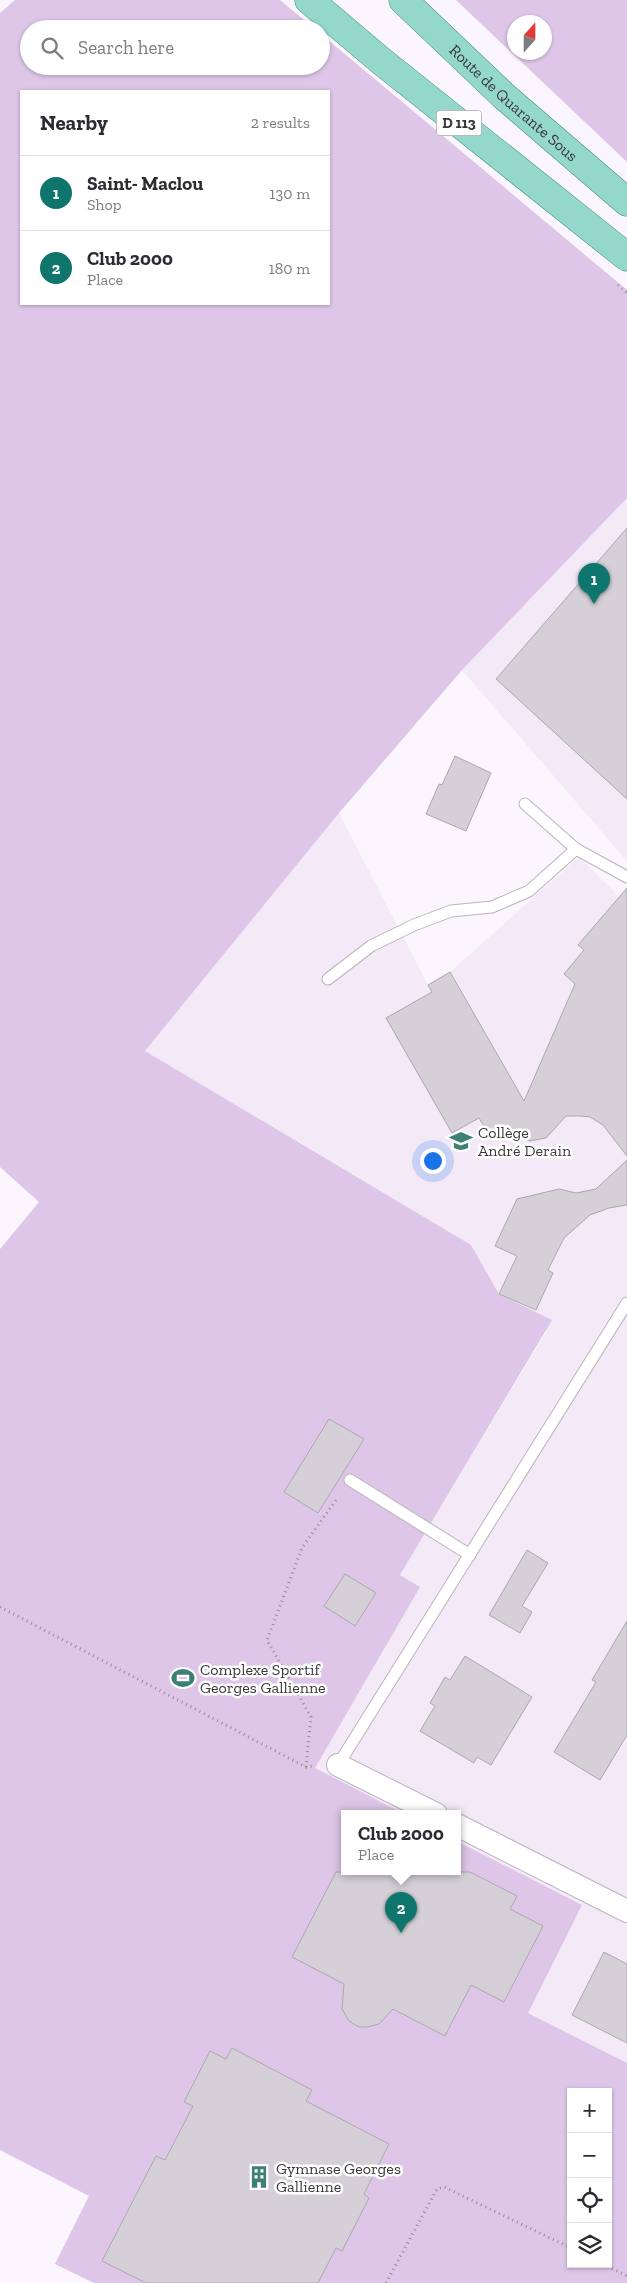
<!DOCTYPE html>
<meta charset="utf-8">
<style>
:root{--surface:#fff;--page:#f2f2f3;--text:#2b2b33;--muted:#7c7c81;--line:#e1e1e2;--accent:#0f766e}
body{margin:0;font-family:"Zilla Slab",serif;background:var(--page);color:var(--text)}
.controls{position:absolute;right:15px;bottom:15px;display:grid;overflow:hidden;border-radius:0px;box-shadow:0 1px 4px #0004}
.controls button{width:45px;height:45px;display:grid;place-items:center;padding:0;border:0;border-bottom:1px solid var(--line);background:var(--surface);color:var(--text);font:25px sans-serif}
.compass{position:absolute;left:507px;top:15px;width:45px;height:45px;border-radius:50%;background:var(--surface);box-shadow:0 1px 4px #0004;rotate:21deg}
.you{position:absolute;left:432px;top:1160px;width:18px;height:18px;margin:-12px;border:4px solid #fff;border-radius:50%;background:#1a73e8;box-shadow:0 0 0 8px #1a73e833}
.badge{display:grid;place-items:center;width:32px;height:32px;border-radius:50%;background:var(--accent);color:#fff;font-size:16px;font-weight:700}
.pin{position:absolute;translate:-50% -41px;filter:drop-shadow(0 1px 2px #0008)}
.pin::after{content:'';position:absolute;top:26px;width:18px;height:15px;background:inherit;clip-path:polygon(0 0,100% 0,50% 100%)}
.popup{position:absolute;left:341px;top:1810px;width:120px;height:65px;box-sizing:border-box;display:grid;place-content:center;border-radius:0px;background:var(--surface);filter:drop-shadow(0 1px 4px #0005);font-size:16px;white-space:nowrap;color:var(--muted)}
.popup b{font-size:19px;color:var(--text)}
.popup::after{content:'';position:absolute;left:50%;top:100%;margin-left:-10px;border:10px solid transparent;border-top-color:var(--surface)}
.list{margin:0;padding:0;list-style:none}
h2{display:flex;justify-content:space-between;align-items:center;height:65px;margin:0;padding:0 20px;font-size:21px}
h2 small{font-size:16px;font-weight:400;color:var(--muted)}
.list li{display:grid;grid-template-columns:32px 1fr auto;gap:15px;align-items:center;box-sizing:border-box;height:75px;padding:0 20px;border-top:1px solid var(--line)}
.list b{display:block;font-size:19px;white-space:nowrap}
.list p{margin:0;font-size:16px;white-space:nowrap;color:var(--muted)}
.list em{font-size:16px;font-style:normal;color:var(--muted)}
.icon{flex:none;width:28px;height:28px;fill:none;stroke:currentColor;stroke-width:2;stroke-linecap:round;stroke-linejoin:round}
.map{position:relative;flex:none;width:627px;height:2283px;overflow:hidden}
.search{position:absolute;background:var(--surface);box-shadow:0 1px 4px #0004;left:20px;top:20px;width:310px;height:55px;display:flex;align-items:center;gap:12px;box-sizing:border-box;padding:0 18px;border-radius:28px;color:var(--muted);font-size:19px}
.panel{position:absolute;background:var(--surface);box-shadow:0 1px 4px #0004;left:20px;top:90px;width:310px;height:215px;border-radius:0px}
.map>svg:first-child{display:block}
.built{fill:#f3e9f7}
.green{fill:#ddc6e8;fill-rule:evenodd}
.building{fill:#d5d0d8;stroke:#aca7ae}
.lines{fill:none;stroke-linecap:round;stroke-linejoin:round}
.service-casing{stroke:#bab5bc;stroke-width:13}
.minor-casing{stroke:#bab5bc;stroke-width:24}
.primary-casing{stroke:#468e82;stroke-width:29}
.path{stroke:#918d92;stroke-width:3;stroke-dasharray:1 4;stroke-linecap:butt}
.service{stroke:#fff;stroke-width:11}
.minor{stroke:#fff;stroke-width:22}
.primary{stroke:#94d7cb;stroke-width:28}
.labels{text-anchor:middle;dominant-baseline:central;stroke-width:5;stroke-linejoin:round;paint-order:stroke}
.shield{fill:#fff;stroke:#747375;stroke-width:1}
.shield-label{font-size:15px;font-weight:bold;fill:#39373a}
.street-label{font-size:16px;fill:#39373a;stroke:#fff}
.poi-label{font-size:16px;fill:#39373a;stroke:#fff;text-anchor:start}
</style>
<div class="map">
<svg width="627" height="2283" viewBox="0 0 627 2283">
<rect width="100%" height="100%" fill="#fbf6fd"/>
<g class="built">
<path d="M627,498V861L462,670Z"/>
<path d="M339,813L428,985L450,972L579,857L627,904V2063L527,2013L582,1905L457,1841V1814H404L314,1768L419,1587L400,1575L546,1332L499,1294L471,1245L145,1051Z"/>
</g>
<g class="green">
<path d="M15,0H280L315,29H29V66H321V34L627,290V498L462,670L339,813L145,1051L471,1245L499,1294L552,1320L400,1575L420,1587L315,1768L404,1814H345V1872H457V1841L582,1905L528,2013L627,2063V2283H94L55,2264L89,2196L0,2150V1249L39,1202L0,1167V13ZM21,91H329V304H21ZM571,2092H608V2264H571Z"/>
<path d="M456,0H627V162ZM514,22H544V52H514Z"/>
</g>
<g class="building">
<path d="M627,528V799L496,679Z"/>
<path d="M455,756L491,773L466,831L426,814L439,784L442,785Z"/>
<path d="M627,888V1156L603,1125L590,1117L581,1116H566L546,1138L530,1141L516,1134L487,1131L479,1118L452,1133L386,1018L432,992L428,985L450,972L524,1101L575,984L564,974L584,950L578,945Z"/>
<path d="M627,1160V1205L609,1208L590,1215L564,1238L548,1270L553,1273L536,1310L499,1294L517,1256L495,1246L517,1199L559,1189L576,1193L596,1189Z"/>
<path d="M329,1419L364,1439L318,1513L284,1492Z"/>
<path d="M527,1550L548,1563L522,1606L532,1612L520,1633L489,1615Z"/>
<path d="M345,1574L376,1593L355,1626L324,1606Z"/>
<path d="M627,1621V1735L600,1780L554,1752L596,1682L592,1680Z"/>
<path d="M465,1656L532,1697L491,1765L477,1757L474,1763L420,1731L435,1706L430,1703L445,1677L450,1680Z"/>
<path d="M336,1872H470L517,1896L510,1909L543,1926L504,2002L471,1985L445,2036L393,2009L379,2024L367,2027H359L349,2021L342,2009L344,1984L292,1957Z"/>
<path d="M604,1952L627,1964V2043L572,2015Z"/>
<path d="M232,2048L312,2090L306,2101L389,2144L364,2194L369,2198L342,2251L336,2248L318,2283H146L102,2261L156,2156L165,2160L193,2106L184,2102L210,2051L226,2059Z"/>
</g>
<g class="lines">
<defs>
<g id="service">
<path d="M525,804L576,849L627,877"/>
<path d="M328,979L371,946L414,925L451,911L492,907L529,891L576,849"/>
<path d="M350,1480L470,1555"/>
<path d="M338,1765L627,1303"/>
</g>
<g id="minor">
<path d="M338,1765L436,1814"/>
<path d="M457,1825L627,1911"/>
</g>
<g id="primary">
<path d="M309,0L380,60L627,257"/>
<path id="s1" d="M403,0L505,97L627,202"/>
</g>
</defs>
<use href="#service" class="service-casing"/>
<use href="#minor" class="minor-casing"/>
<use href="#primary" class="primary-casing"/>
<g class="path">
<path d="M618,285L627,293"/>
<path d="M0,1607L306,1767L313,1766"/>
<path d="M306,1767L311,1717L267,1640L302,1548L338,1497"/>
<path d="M603,2264L627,2276"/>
<path d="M386,2283L437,2189L444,2187L571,2248"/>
</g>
<use href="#service" class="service"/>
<use href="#minor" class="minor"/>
<use href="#primary" class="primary"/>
</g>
<defs>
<symbol id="school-bare" viewBox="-9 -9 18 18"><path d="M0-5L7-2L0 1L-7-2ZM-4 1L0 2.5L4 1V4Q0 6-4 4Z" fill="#3e8174" stroke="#fff" stroke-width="2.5" paint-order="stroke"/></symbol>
<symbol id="stadium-bare" viewBox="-9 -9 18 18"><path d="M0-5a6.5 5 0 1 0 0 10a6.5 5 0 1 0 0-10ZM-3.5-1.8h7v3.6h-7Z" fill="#3e8174" stroke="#fff" stroke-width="2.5" paint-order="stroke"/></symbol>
<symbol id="building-bare" viewBox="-9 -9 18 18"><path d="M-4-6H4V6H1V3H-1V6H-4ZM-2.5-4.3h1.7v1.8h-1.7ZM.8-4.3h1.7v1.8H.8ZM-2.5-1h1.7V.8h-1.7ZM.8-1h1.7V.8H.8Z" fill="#3e8174" stroke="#fff" stroke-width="2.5" paint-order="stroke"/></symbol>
</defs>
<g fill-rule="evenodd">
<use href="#school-bare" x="445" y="1125" width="32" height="32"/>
<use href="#stadium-bare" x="167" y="1662" width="32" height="32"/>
<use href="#building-bare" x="243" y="2161" width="32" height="32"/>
</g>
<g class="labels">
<rect class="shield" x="436.5" y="110.5" width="45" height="25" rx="4"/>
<g class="shield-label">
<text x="459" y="123">D 113</text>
</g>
<g class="street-label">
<text stroke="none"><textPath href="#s1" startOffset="151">Route de Quarante Sous</textPath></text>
</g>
<g class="poi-label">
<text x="478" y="1132">Collège<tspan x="478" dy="18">André Derain</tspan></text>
<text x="200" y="1669">Complexe Sportif<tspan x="200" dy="18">Georges Gallienne</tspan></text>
<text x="276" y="2168">Gymnase Georges<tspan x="276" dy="18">Gallienne</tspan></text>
</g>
</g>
</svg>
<div class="controls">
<button>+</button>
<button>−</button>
<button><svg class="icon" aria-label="locate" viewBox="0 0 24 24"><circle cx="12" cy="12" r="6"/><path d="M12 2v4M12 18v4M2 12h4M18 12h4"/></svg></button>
<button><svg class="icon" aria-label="layers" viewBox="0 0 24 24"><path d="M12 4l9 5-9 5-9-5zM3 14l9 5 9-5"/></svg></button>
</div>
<svg class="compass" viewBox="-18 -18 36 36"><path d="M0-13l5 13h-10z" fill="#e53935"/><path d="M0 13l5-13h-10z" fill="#7c7c81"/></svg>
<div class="you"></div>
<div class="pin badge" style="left:594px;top:604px">1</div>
<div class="pin badge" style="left:401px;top:1933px">2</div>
<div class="popup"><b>Club 2000</b>Place</div>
<div class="search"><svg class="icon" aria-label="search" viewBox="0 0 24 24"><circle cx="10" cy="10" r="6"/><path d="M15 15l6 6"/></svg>Search here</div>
<section class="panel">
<h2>Nearby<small>2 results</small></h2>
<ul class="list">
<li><span class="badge">1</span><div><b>Saint- Maclou</b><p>Shop</p></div><em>130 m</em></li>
<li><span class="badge">2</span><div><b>Club 2000</b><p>Place</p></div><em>180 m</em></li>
</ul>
</section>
</div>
